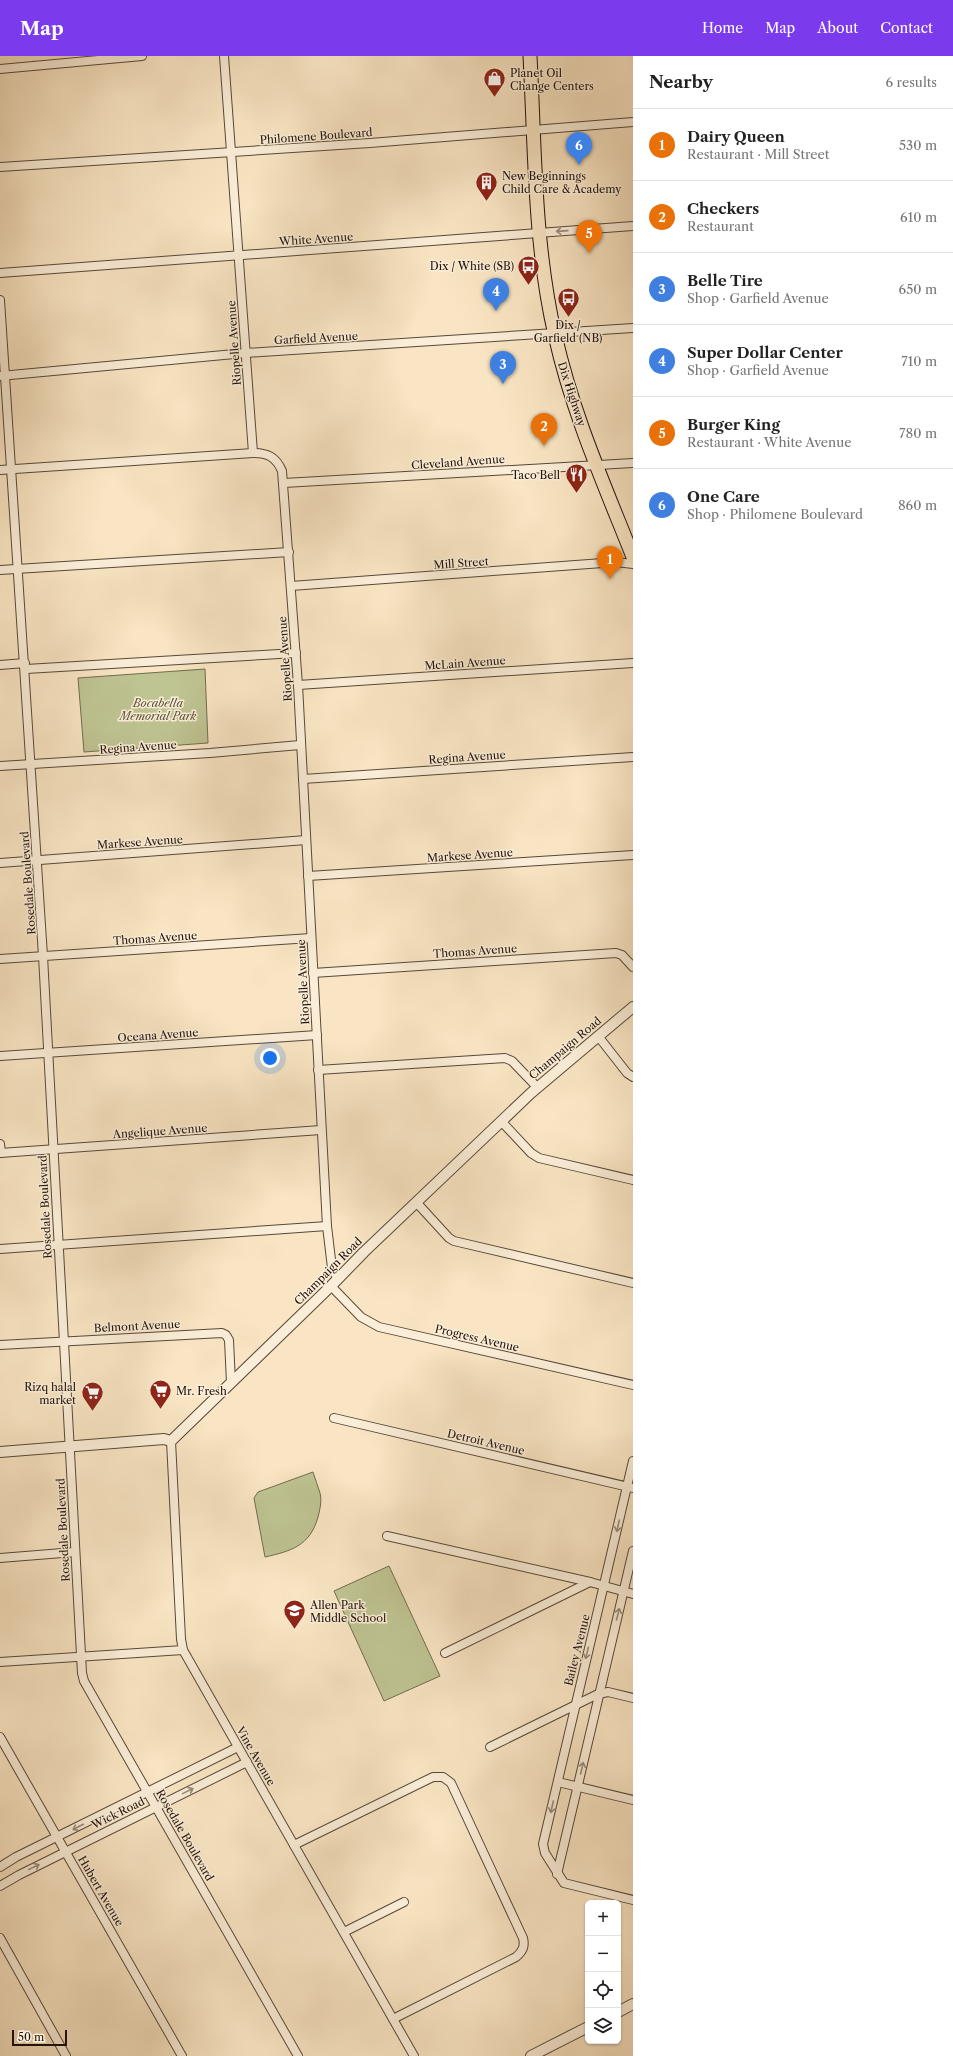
<!DOCTYPE html>
<meta charset="utf-8">
<style>
:root{--surface:#fff;--page:#f6f6f6;--text:#222;--muted:#767676;--line:#e0e0e0;--accent:#7c3aed}
body{margin:0;font-family:"Libre Caslon Text",serif;background:var(--page);color:var(--text)}
.controls{position:absolute;right:12px;bottom:12px;display:grid;overflow:hidden;border-radius:6px;box-shadow:0 1px 3px #0004}
.controls button{width:36px;height:36px;display:grid;place-items:center;padding:0;border:0;border-bottom:1px solid var(--line);background:var(--surface);color:var(--text);font:20px sans-serif}
.scale{position:absolute;left:12px;bottom:10px;width:55px;box-sizing:border-box;padding-left:4px;border:2px solid #23140c;border-top:0;font-size:11px;line-height:14px;white-space:nowrap;color:#23140c;-webkit-text-stroke:3px #fbeed8;paint-order:stroke}
.you{position:absolute;left:270px;top:1002px;width:14px;height:14px;margin:-10px;border:3px solid #fff;border-radius:50%;background:#1a73e8;box-shadow:0 0 0 6px #1a73e833}
.badge{display:grid;place-items:center;width:26px;height:26px;border-radius:50%;background:var(--accent);color:#fff;font-size:13px;font-weight:700}
.pin{position:absolute;translate:-50% -33px;filter:drop-shadow(0 1px 2px #0008)}
.pin::after{content:'';position:absolute;top:21px;width:14px;height:12px;background:inherit;clip-path:polygon(0 0,100% 0,50% 100%)}
.list{margin:0;padding:0;list-style:none}
h2{display:flex;justify-content:space-between;align-items:center;height:52px;margin:0;padding:0 16px;font-size:17px}
h2 small{font-size:13px;font-weight:400;color:var(--muted)}
.list li{display:grid;grid-template-columns:26px 1fr auto;gap:12px;align-items:center;box-sizing:border-box;height:72px;padding:0 16px;border-top:1px solid var(--line)}
.list b{display:block;font-size:15px;white-space:nowrap}
.list p{margin:0;font-size:13px;white-space:nowrap;color:var(--muted)}
.list em{font-size:13px;font-style:normal;color:var(--muted)}
.icon{flex:none;width:22px;height:22px;fill:none;stroke:currentColor;stroke-width:2;stroke-linecap:round;stroke-linejoin:round}
.map{position:relative;flex:none;width:633px;height:2000px;overflow:hidden}
header{display:flex;align-items:center;gap:24px;box-sizing:border-box;height:56px;padding:0 20px;background:var(--accent);color:#fff}
header strong{font-size:19px}
nav{display:flex;gap:22px;margin-inline-start:auto;font-size:14px}
main{display:flex}
aside{flex:1;background:var(--surface)}
.map>svg:first-child{display:block}
.green{fill:#bfc493;stroke:#716c50}
.lines{fill:none;stroke-linecap:round;stroke-linejoin:round}
.minor-casing{stroke:#58483a;stroke-width:10}
.tertiary-casing{stroke:#58483a;stroke-width:12}
.primary-casing{stroke:#23140c;stroke-width:15}
.minor{stroke:#fbeed8;stroke-width:8}
.tertiary{stroke:#fbeed8;stroke-width:10}
.primary{stroke:#f9e5c3;stroke-width:13}
.oneway{stroke:#9a8c7c}
.labels{text-anchor:middle;dominant-baseline:central;stroke-width:3;stroke-linejoin:round;paint-order:stroke}
.poi-label{font-size:11px;fill:#23140c;stroke:#fbeed8;text-anchor:start}
.street-label{font-size:11px;fill:#23140c;stroke:#fbeed8}
.park-label{font-size:11px;font-style:italic;fill:#5a523b;stroke:#fbeed8}
</style>
<header>
<strong>Map</strong>
<nav><a>Home</a><a>Map</a><a>About</a><a>Contact</a></nav>
</header>
<main>
<div class="map">
<svg width="633" height="2000" viewBox="0 0 633 2000">
<rect width="100%" height="100%" fill="#f9e5c3"/>
<filter id="stains"><feTurbulence type="fractalNoise" baseFrequency=".005" numOctaves="4"/><feColorMatrix values="0 0 0 0 .2 0 0 0 0 .09 0 0 0 0 .02 0 0 0 .5 -.17"/></filter>
<radialGradient id="worn" r=".72"><stop offset=".6" stop-color="#630" stop-opacity="0"/><stop offset="1" stop-color="#630" stop-opacity=".3"/></radialGradient>
<g class="green">
<path d="M205,613L208,687L84,696L78,622Z"/>
<path d="M313,1416C315,1423 318,1430 320,1437C322,1445 320,1453 318,1461C310,1490 291,1495 265,1501L254,1442L258,1436Z"/>
<path d="M389,1510L440,1620L384,1645L334,1535Z"/>
</g>
<g class="lines">
<defs>
<g id="minor">
<path d="M224,0L253,397"/>
<path d="M0,13L142,0"/>
<path d="M0,111L370,87L633,66"/>
<path d="M0,217L633,170"/>
<path d="M0,244L43,900L82,1617L84,1625L298,2000"/>
<path d="M0,320L245,297L633,272"/>
<path d="M0,414L253,397C268,397 276,401 282,415L298,629L327,1170L332,1212L337,1222"/>
<path d="M284,427L633,407"/>
<path d="M0,514L289,496"/>
<path d="M291,530L616,506L633,508"/>
<path d="M0,609L25,607"/>
<path d="M26,613L296,597"/>
<path d="M298,629L633,607"/>
<path d="M0,710L210,697L300,689"/>
<path d="M303,723L633,701"/>
<path d="M0,807L306,784"/>
<path d="M308,820L633,799"/>
<path d="M0,903L311,882"/>
<path d="M313,917L616,897L622,899L633,911"/>
<path d="M598,980L627,1017L633,1021"/>
<path d="M0,1000L317,979"/>
<path d="M318,1014L505,1002L512,1005L537,1031"/>
<path d="M501,1065L531,1097L539,1102L633,1124"/>
<path d="M0,1088L1,1097"/>
<path d="M0,1097L321,1074"/>
<path d="M416,1146L449,1182L454,1185L633,1227"/>
<path d="M0,1193L327,1170"/>
<path d="M331,1230L361,1261L379,1271L633,1329"/>
<path d="M0,1289L222,1277L226,1279L229,1284L231,1327"/>
<path d="M334,1362L633,1432"/>
<path d="M171,1385L181,1583L183,1594L414,2000"/>
<path d="M633,1405L543,1788L545,1797L564,1827L633,1844"/>
<path d="M387,1480L590,1526"/>
<path d="M0,1502L75,1496"/>
<path d="M445,1597L590,1526L633,1538"/>
<path d="M0,1606L183,1594"/>
<path d="M0,1681L182,2000"/>
<path d="M490,1691L598,1638L608,1636L633,1642"/>
<path d="M558,1726L633,1744"/>
<path d="M294,1789L433,1721H443L451,1727L523,1882C525,1890 523,1895 516,1901L393,1963"/>
<path d="M0,1811L16,1801L238,1691"/>
<path d="M557,1818L633,1495"/>
<path d="M0,1830L19,1819L247,1706"/>
<path d="M344,1876L404,1846"/>
<path d="M0,1882L66,2000"/>
</g>
<g id="tertiary">
<path d="M0,1396L164,1383L171,1385L331,1230L364,1196L531,1037L633,951"/>
<path d="M618,1956L633,1948"/>
<path d="M531,2000L588,1971"/>
</g>
<path id="primary" d="M530,0C535,93 534,189 555,279C572,356 604,428 633,501"/>
</defs>
<use href="#minor" class="minor-casing"/>
<use href="#tertiary" class="tertiary-casing"/>
<use href="#primary" class="primary-casing"/>
<use href="#minor" class="minor"/>
<use href="#tertiary" class="tertiary"/>
<use href="#primary" class="primary"/>
</g>
<defs><path id="oneway-shaft" d="M-6 0H5M1.5-3L5.5 0L1.5 3" fill="none" stroke-width="1.6" stroke-linecap="round" stroke-linejoin="round"/></defs>
<g class="oneway">
<use href="#oneway-shaft" transform="translate(562 175) rotate(176)"/>
<use href="#oneway-shaft" transform="translate(618 1470) rotate(103)"/>
<use href="#oneway-shaft" transform="translate(618 1558) rotate(-76)"/>
<use href="#oneway-shaft" transform="translate(587 1597) rotate(104)"/>
<use href="#oneway-shaft" transform="translate(582 1712) rotate(-77)"/>
<use href="#oneway-shaft" transform="translate(188 1735) rotate(-26)"/>
<use href="#oneway-shaft" transform="translate(552 1751) rotate(103)"/>
<use href="#oneway-shaft" transform="translate(78 1771) rotate(153)"/>
<use href="#oneway-shaft" transform="translate(34 1811) rotate(-26)"/>
</g>
<defs>
<symbol id="shop-pin" viewBox="-11 -11 22 30"><path d="M0 17L-7.5 6A9.5 9.5 0 1 1 7.5 6Z" fill="#8f2418" stroke="#fbeed8"/><path d="M-5-2.5h2.3a2.7 3.5 0 0 1 5.4 0H5L5.5 6h-11ZM-1.5-2.5h3a1.5 2.3 0 0 0-3 0Z" fill="#fff"/></symbol>
<symbol id="building-pin" viewBox="-11 -11 22 30"><path d="M0 17L-7.5 6A9.5 9.5 0 1 1 7.5 6Z" fill="#8f2418" stroke="#fbeed8"/><path d="M-4-6H4V6H1V3H-1V6H-4ZM-2.5-4.3h1.7v1.8h-1.7ZM.8-4.3h1.7v1.8H.8ZM-2.5-1h1.7V.8h-1.7ZM.8-1h1.7V.8H.8Z" fill="#fff"/></symbol>
<symbol id="bus-pin" viewBox="-11 -11 22 30"><path d="M0 17L-7.5 6A9.5 9.5 0 1 1 7.5 6Z" fill="#8f2418" stroke="#fbeed8"/><path d="M-5-6H5V4H4V6H2V4H-2V6H-4V4H-5ZM-3.5-4V0h7V-4ZM-3.5 1.2v1.5H-2V1.2ZM2 1.2v1.5H3.5V1.2Z" fill="#fff"/></symbol>
<symbol id="restaurant-pin" viewBox="-11 -11 22 30"><path d="M0 17L-7.5 6A9.5 9.5 0 1 1 7.5 6Z" fill="#8f2418" stroke="#fbeed8"/><path d="M-5-6h1v4h1v-4h1v4h1v-4h1v5L-1.5 .5V6h-2V.5L-5-1ZM5-6V6H3V1.5H1.5Q1.5-4 5-6Z" fill="#fff"/></symbol>
<symbol id="supermarket-pin" viewBox="-11 -11 22 30"><path d="M0 17L-7.5 6A9.5 9.5 0 1 1 7.5 6Z" fill="#8f2418" stroke="#fbeed8"/><path d="M-6-5.5h2.5l.6 2H6L4.5 2H-2.5L-4.4-4H-6ZM-1.5 3.2a1.3 1.3 0 1 0 .1 0ZM3 3.2a1.3 1.3 0 1 0 .1 0Z" fill="#fff"/></symbol>
<symbol id="school-pin" viewBox="-11 -11 22 30"><path d="M0 17L-7.5 6A9.5 9.5 0 1 1 7.5 6Z" fill="#8f2418" stroke="#fbeed8"/><path d="M0-5L7-2L0 1L-7-2ZM-4 1L0 2.5L4 1V4Q0 6-4 4Z" fill="#fff"/></symbol>
</defs>
<g fill-rule="evenodd">
<use href="#shop-pin" x="482" y="10" width="25" height="34"/>
<use href="#building-pin" x="474" y="114" width="25" height="34"/>
<use href="#bus-pin" x="516" y="198" width="25" height="34"/>
<use href="#bus-pin" x="556" y="230" width="25" height="34"/>
<use href="#restaurant-pin" x="564" y="406" width="25" height="34"/>
<use href="#supermarket-pin" x="148" y="1322" width="25" height="34"/>
<use href="#supermarket-pin" x="80" y="1324" width="25" height="34"/>
<use href="#school-pin" x="282" y="1542" width="25" height="34"/>
</g>
<g class="labels">
<g class="poi-label">
<text x="510" y="17">Planet Oil<tspan x="510" dy="13">Change Centers</tspan></text>
<text x="502" y="120">New Beginnings<tspan x="502" dy="13">Child Care &amp; Academy</tspan></text>
<text x="514" y="210" text-anchor="end">Dix / White (SB)</text>
<text x="568" y="269" text-anchor="middle">Dix /<tspan x="568" dy="13">Garfield (NB)</tspan></text>
<text x="560" y="419" text-anchor="end">Taco Bell</text>
<text x="76" y="1331" text-anchor="end">Rizq halal<tspan x="76" dy="13">market</tspan></text>
<text x="176" y="1335">Mr. Fresh</text>
<text x="310" y="1549">Allen Park<tspan x="310" dy="13">Middle School</tspan></text>
</g>
<g class="street-label">
<text transform="translate(316 80) rotate(-4)">Philomene Boulevard</text>
<text transform="translate(316 183) rotate(-4)">White Avenue</text>
<text transform="translate(316 282) rotate(-3)">Garfield Avenue</text>
<text transform="translate(234 287) rotate(-94)">Riopelle Avenue</text>
<text transform="translate(572 338) rotate(72)">Dix Highway</text>
<text transform="translate(458 406) rotate(-4)">Cleveland Avenue</text>
<text transform="translate(461 507) rotate(-4)">Mill Street</text>
<text transform="translate(285 603) rotate(-94)">Riopelle Avenue</text>
<text transform="translate(465 607) rotate(-4)">McLain Avenue</text>
<text transform="translate(138 691) rotate(-4)">Regina Avenue</text>
<text transform="translate(467 701) rotate(-4)">Regina Avenue</text>
<text transform="translate(140 786) rotate(-4)">Markese Avenue</text>
<text transform="translate(470 799) rotate(-4)">Markese Avenue</text>
<text transform="translate(28 827) rotate(-94)">Rosedale Boulevard</text>
<text transform="translate(155 882) rotate(-4)">Thomas Avenue</text>
<text transform="translate(475 895) rotate(-4)">Thomas Avenue</text>
<text transform="translate(303 926) rotate(-93)">Riopelle Avenue</text>
<text transform="translate(158 979) rotate(-4)">Oceana Avenue</text>
<text transform="translate(565 992) rotate(-40)">Champaign Road</text>
<text transform="translate(160 1075) rotate(-4)">Angelique Avenue</text>
<text transform="translate(45 1151) rotate(-93)">Rosedale Boulevard</text>
<text transform="translate(328 1215) rotate(-45)">Champaign Road</text>
<text transform="translate(137 1270) rotate(-3)">Belmont Avenue</text>
<text transform="translate(477 1282) rotate(13)">Progress Avenue</text>
<text transform="translate(486 1386) rotate(13)">Detroit Avenue</text>
<text transform="translate(63 1474) rotate(-93)">Rosedale Boulevard</text>
<text transform="translate(577 1594) rotate(-76)">Bailey Avenue</text>
<text transform="translate(256 1700) rotate(60)">Vine Avenue</text>
<text transform="translate(118 1757) rotate(-26)">Wick Road</text>
<text transform="translate(185 1779) rotate(60)">Rosedale Boulevard</text>
<text transform="translate(101 1835) rotate(60)">Hubert Avenue</text>
</g>
<g class="park-label">
<text x="158" y="647">Bocabella<tspan x="158" dy="13">Memorial Park</tspan></text>
</g>
</g>
<rect width="100%" height="100%" filter="url(#stains)"/>
<rect width="100%" height="100%" fill="url(#worn)"/>
</svg>
<div class="controls">
<button>+</button>
<button>−</button>
<button><svg class="icon" aria-label="locate" viewBox="0 0 24 24"><circle cx="12" cy="12" r="6"/><path d="M12 2v4M12 18v4M2 12h4M18 12h4"/></svg></button>
<button><svg class="icon" aria-label="layers" viewBox="0 0 24 24"><path d="M12 4l9 5-9 5-9-5zM3 14l9 5 9-5"/></svg></button>
</div>
<div class="scale">50 m</div>
<div class="you"></div>
<div class="pin badge" style="left:610px;top:523px;background:#e8710a">1</div>
<div class="pin badge" style="left:544px;top:390px;background:#e8710a">2</div>
<div class="pin badge" style="left:503px;top:328px;background:#3f7fe0">3</div>
<div class="pin badge" style="left:496px;top:255px;background:#3f7fe0">4</div>
<div class="pin badge" style="left:589px;top:197px;background:#e8710a">5</div>
<div class="pin badge" style="left:579px;top:109px;background:#3f7fe0">6</div>
</div>
<aside>
<h2>Nearby<small>6 results</small></h2>
<ul class="list">
<li><span class="badge" style="background:#e8710a">1</span><div><b>Dairy Queen</b><p>Restaurant · Mill Street</p></div><em>530 m</em></li>
<li><span class="badge" style="background:#e8710a">2</span><div><b>Checkers</b><p>Restaurant</p></div><em>610 m</em></li>
<li><span class="badge" style="background:#3f7fe0">3</span><div><b>Belle Tire</b><p>Shop · Garfield Avenue</p></div><em>650 m</em></li>
<li><span class="badge" style="background:#3f7fe0">4</span><div><b>Super Dollar Center</b><p>Shop · Garfield Avenue</p></div><em>710 m</em></li>
<li><span class="badge" style="background:#e8710a">5</span><div><b>Burger King</b><p>Restaurant · White Avenue</p></div><em>780 m</em></li>
<li><span class="badge" style="background:#3f7fe0">6</span><div><b>One Care</b><p>Shop · Philomene Boulevard</p></div><em>860 m</em></li>
</ul>
</aside>
</main>
